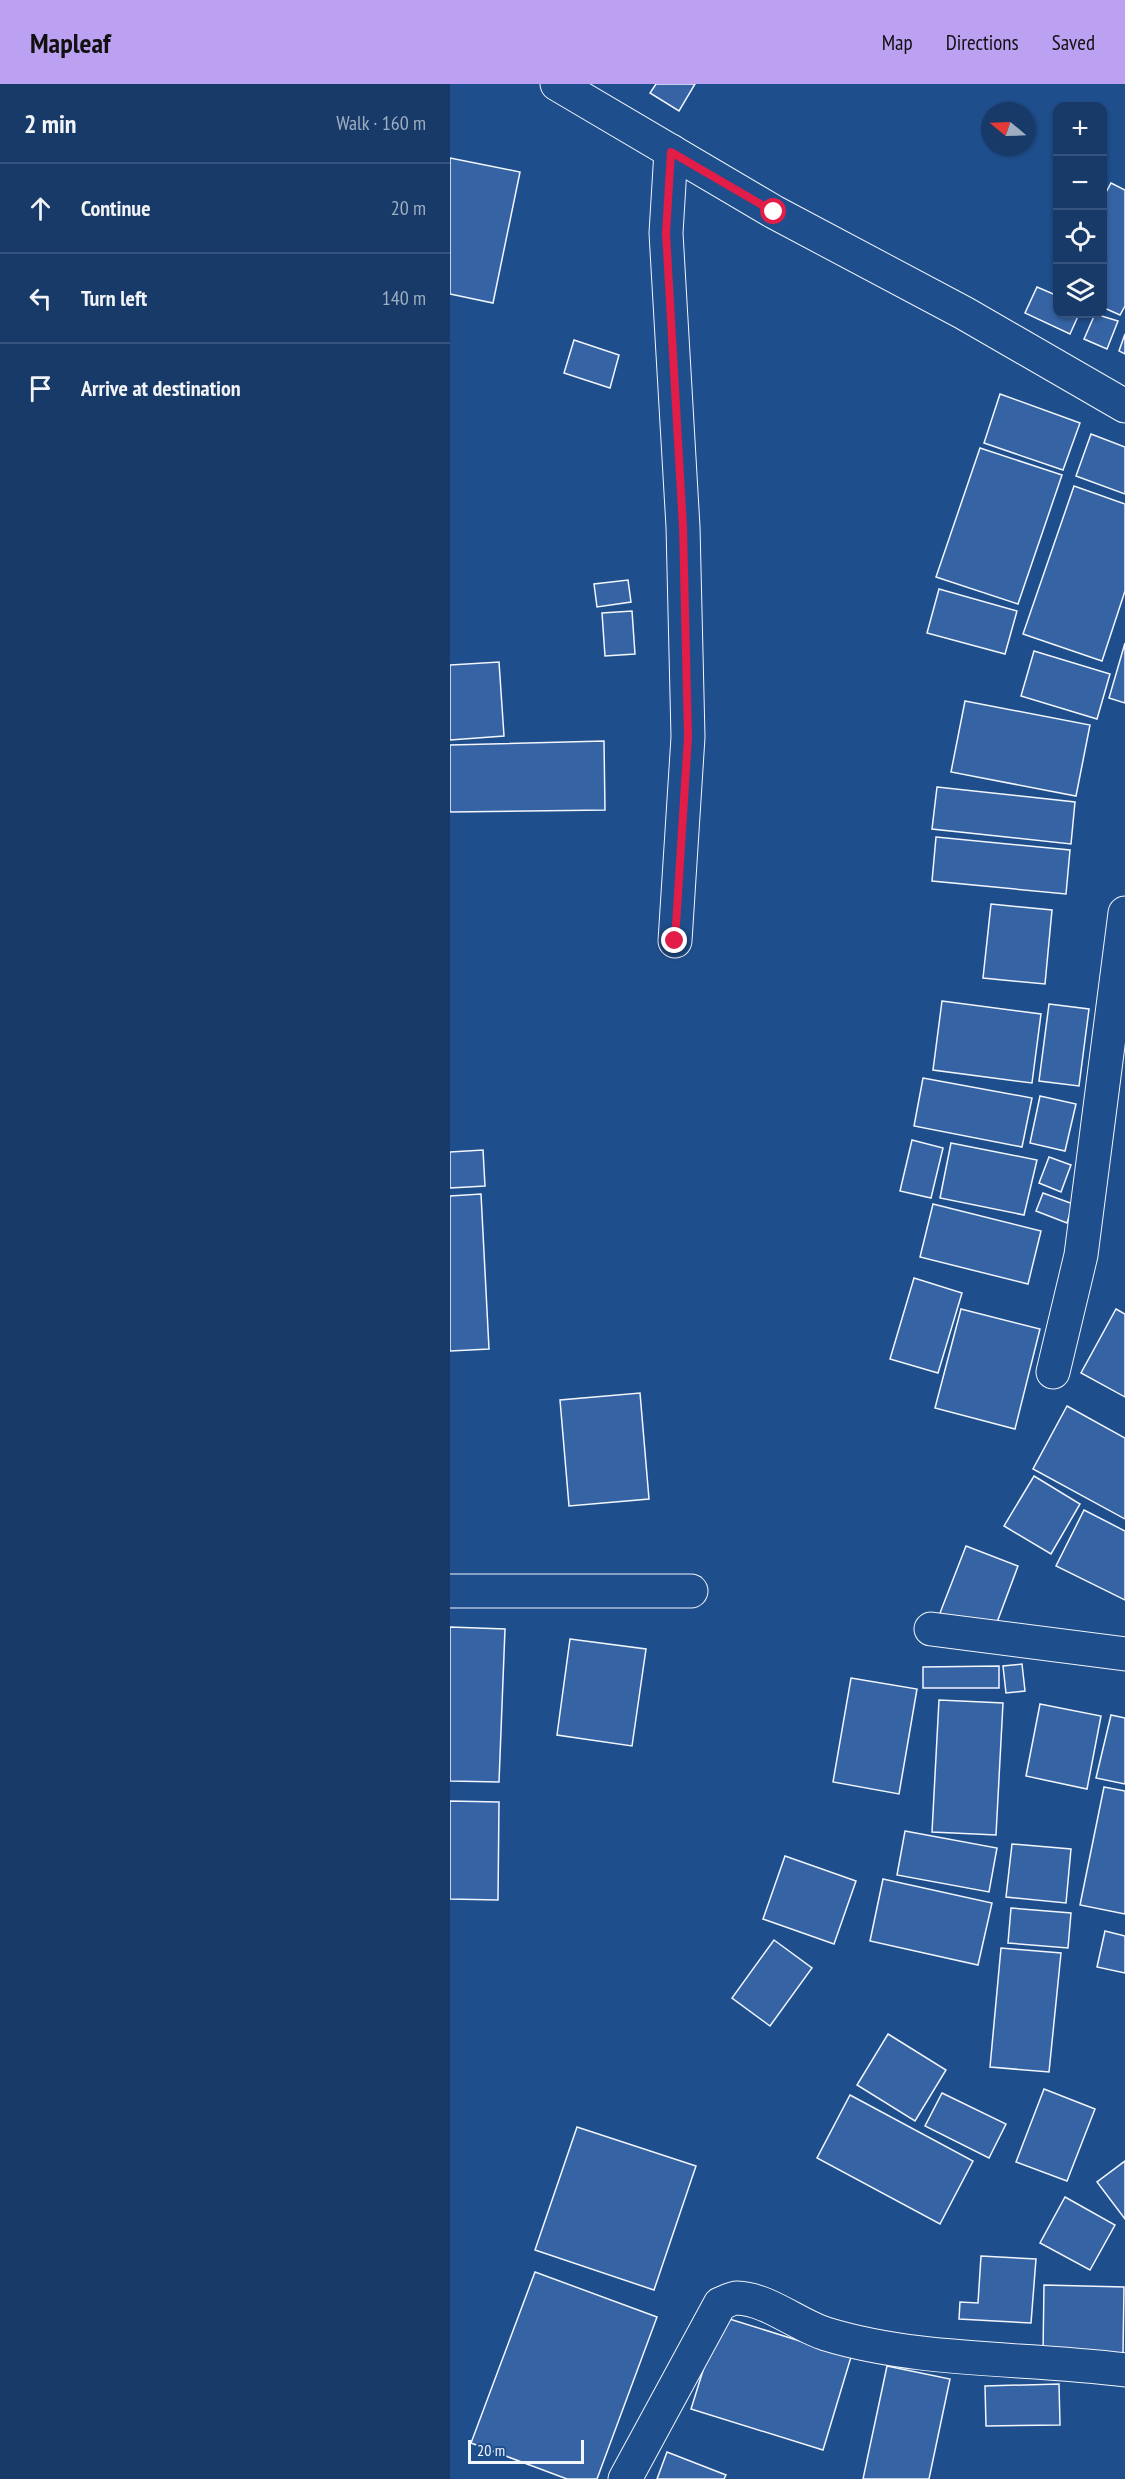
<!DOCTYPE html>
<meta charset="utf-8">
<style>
:root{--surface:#173a69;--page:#20416f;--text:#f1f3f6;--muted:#9eadc0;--line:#36547d;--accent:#bca0f2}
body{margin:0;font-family:"PT Sans Narrow",sans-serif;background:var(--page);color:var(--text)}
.controls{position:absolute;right:18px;top:18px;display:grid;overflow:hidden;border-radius:12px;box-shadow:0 2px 4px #0004}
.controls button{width:54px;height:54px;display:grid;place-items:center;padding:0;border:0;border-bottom:2px solid var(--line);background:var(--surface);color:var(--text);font:30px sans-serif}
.compass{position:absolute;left:531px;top:18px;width:54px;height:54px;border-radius:50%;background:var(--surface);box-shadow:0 2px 4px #0004;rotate:289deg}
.scale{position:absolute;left:18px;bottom:15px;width:116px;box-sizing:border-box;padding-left:6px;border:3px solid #f2f6ff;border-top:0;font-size:16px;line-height:21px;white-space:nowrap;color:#f2f6ff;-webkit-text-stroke:4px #1f4e8c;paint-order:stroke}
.stop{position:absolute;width:18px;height:18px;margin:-14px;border:4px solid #e11d48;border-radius:50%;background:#fff}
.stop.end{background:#e11d48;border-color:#fff;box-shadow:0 2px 6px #0008}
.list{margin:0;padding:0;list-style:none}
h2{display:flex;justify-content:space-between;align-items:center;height:78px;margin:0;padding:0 24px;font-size:26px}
h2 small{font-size:20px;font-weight:400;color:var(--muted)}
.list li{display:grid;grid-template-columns:39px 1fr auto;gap:18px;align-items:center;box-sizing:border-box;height:90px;padding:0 24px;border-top:2px solid var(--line)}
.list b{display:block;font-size:22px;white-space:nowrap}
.list em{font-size:20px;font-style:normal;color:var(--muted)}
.icon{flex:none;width:33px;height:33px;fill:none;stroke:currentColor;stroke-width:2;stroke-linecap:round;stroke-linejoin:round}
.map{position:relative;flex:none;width:675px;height:2395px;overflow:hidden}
header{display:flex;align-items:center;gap:36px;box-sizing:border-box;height:84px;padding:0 30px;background:var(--accent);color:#111}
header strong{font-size:28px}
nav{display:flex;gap:33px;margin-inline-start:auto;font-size:21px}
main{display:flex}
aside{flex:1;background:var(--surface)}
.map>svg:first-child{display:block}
.building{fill:#3563a3;stroke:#f2f6ff;stroke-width:1.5}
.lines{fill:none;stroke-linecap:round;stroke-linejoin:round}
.street-casing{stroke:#f2f6ff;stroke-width:35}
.secondary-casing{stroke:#f2f6ff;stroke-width:35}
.street{stroke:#1f4e8c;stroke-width:33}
.secondary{stroke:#1f4e8c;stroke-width:33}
.route{stroke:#e11d48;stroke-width:8}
</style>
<header>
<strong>Mapleaf</strong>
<nav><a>Map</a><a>Directions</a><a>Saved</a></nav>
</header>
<main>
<aside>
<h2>2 min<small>Walk · 160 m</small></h2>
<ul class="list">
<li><svg class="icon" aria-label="ahead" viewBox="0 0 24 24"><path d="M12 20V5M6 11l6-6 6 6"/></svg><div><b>Continue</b></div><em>20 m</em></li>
<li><svg class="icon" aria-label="left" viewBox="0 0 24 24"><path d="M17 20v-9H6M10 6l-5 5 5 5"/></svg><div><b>Turn left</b></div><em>140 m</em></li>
<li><svg class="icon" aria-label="arrive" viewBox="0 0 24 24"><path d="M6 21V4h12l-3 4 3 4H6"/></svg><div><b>Arrive at destination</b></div></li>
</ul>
</aside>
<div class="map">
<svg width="675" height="2395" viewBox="0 0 675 2395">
<rect width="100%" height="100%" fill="#1f4e8c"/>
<g class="building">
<path d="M206,0H245L229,27L200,9Z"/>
<path d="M0,74L70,88L43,219L0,210Z"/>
<path d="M661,99L675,106V222L670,231L652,223V116Z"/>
<path d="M587,203L608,212V230H629L620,250L575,229Z"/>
<path d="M645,230L668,237L657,265L634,255Z"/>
<path d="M675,250V270L669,267Z"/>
<path d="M124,256L169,271L160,304L114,289Z"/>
<path d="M550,310L630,339L613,386L534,359Z"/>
<path d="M641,350L675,363V410L626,392Z"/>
<path d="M530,364L612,391L568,520L486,493Z"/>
<path d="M624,402L675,420V507L652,577L573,550Z"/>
<path d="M178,496L181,518L147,523L144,500Z"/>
<path d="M489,505L567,527L555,570L477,549Z"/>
<path d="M182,527L185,570L155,572L152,529Z"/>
<path d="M675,559V619L659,614Z"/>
<path d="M584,567L660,590L647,635L571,612Z"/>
<path d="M49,578L54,652L0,656V581Z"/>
<path d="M515,617L640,641L626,712L501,688Z"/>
<path d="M154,657L155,726L0,728V661Z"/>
<path d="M487,703L625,718L621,760L482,745Z"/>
<path d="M486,753L620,766L616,810L482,797Z"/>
<path d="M541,820L602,826L595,900L533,894Z"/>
<path d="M492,917L591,930L582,999L483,986Z"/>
<path d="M599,920L639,925L629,1002L589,997Z"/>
<path d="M473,994L582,1014L572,1063L464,1042Z"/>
<path d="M590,1012L626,1020L615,1067L580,1059Z"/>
<path d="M462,1056L493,1064L481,1114L450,1107Z"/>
<path d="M501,1059L587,1076L574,1131L490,1114Z"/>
<path d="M33,1066L35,1102L0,1104V1068Z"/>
<path d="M599,1073L621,1081L611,1108L589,1099Z"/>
<path d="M593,1109L623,1120L617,1139L586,1127Z"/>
<path d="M31,1110L39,1265L0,1267V1112Z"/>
<path d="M483,1120L591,1147L578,1200L470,1173Z"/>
<path d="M464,1194L512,1209L488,1289L440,1275Z"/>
<path d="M511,1225L590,1245L565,1345L485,1324Z"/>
<path d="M666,1225L675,1230V1313L631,1289Z"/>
<path d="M190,1309L199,1415L119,1422L110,1316Z"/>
<path d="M617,1322L675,1354V1435L583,1385Z"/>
<path d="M584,1392L630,1420L601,1470L554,1442Z"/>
<path d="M634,1426L675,1447V1516L606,1482Z"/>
<path d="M516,1462L568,1482L543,1549L490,1529Z"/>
<path d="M0,1543L55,1545L49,1698L0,1697Z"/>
<path d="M120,1555L196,1565L182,1662L107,1651Z"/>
<path d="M572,1580L575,1607L556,1609L553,1582Z"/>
<path d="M549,1582V1604H473V1583Z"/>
<path d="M401,1594L467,1605L449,1710L383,1698Z"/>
<path d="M489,1616L553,1619L546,1751L482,1748Z"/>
<path d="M590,1620L651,1632L637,1705L576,1692Z"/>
<path d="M661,1631L675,1634V1700L646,1694Z"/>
<path d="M654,1703L675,1707V1830L630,1821Z"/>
<path d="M0,1717L49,1718L48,1816L0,1815Z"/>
<path d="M455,1747L547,1764L539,1808L447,1791Z"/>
<path d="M562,1760L621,1765L616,1819L556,1813Z"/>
<path d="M335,1772L406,1797L384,1860L313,1835Z"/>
<path d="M433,1795L542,1819L528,1881L420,1857Z"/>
<path d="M561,1824L621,1829L618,1864L558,1859Z"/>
<path d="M655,1847L675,1852V1889L647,1883Z"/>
<path d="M324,1856L362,1884L320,1942L282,1914Z"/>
<path d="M551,1864L611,1869L599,1988L540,1983Z"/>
<path d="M438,1950L496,1986L465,2037L407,2001Z"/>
<path d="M594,2005L645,2025L617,2097L566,2078Z"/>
<path d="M492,2009L556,2040L539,2074L475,2042Z"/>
<path d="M400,2011L523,2077L490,2140L367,2074Z"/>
<path d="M127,2043L246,2082L204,2206L85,2166Z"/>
<path d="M675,2077V2135L647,2098Z"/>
<path d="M615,2113L665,2141L640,2186L590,2159Z"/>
<path d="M531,2172L586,2175L581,2239L509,2235L510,2218L528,2219Z"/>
<path d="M85,2188L207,2233L147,2395H117L21,2359Z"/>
<path d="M594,2201L674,2203L673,2270L593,2269Z"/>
<path d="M270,2232L401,2273L373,2366L241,2325Z"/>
<path d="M437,2282L500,2295L479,2395H413Z"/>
<path d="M609,2300L610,2341L536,2342L535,2302Z"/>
<path d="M217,2368L276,2391L274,2395H207Z"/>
</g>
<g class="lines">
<defs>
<g id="street">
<path d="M221,67L216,149L233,443L238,653L225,857"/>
<path d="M603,1288L631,1171L675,829"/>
<path d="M0,1507H241"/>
<path d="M481,1545L675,1570"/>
<path d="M175,2395L270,2220C275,2218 282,2214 287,2214C318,2215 347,2241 376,2250C471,2279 576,2273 675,2286"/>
</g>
<path id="secondary" d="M107,0L324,128L514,229L675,322"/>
</defs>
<use href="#street" class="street-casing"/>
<use href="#secondary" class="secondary-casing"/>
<use href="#street" class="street"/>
<use href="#secondary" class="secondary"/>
</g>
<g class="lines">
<path class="route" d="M225,857L238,653L233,443L216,149L221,68L324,128"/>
</g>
</svg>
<div class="controls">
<button>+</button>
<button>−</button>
<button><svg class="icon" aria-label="locate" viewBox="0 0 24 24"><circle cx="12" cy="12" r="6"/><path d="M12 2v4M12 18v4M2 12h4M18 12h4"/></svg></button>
<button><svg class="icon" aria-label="layers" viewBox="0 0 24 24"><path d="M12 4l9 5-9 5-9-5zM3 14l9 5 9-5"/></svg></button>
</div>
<svg class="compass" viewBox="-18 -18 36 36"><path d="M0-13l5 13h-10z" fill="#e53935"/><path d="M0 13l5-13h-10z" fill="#9eadc0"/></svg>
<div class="scale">20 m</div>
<div class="stop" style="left:324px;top:128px"></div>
<div class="stop end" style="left:225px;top:857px"></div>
</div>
</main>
